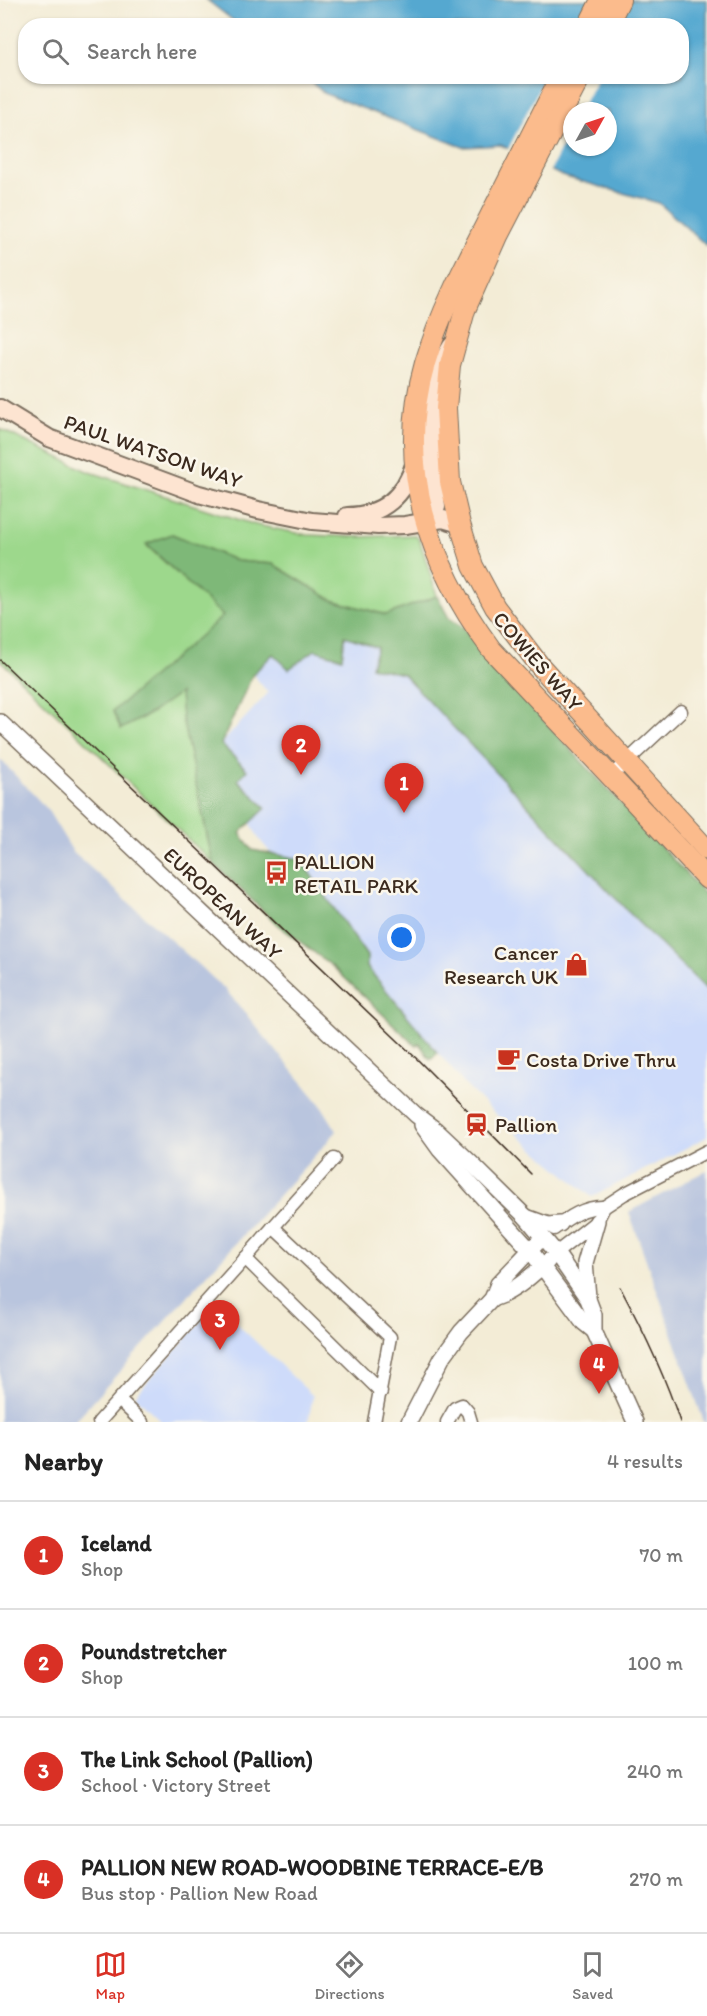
<!DOCTYPE html>
<meta charset="utf-8">
<style>
:root{--surface:#fff;--page:#f2f2f2;--text:#222;--muted:#767676;--line:#e0e0e0;--accent:#d93025}
body{margin:0;font-family:Itim,sans-serif;background:var(--page);color:var(--text)}
.compass{position:absolute;left:563px;top:102px;width:54px;height:54px;border-radius:50%;background:var(--surface);box-shadow:0 2px 4px #0004;rotate:50deg}
.you{position:absolute;left:402px;top:938px;width:21px;height:21px;margin:-15px;border:4px solid #fff;border-radius:50%;background:#1a73e8;box-shadow:0 0 0 9px #1a73e833}
.badge{display:grid;place-items:center;width:39px;height:39px;border-radius:50%;background:var(--accent);color:#fff;font-size:20px;font-weight:700}
.pin{position:absolute;translate:-50% -50px;filter:drop-shadow(0 2px 3px #0008)}
.pin::after{content:'';position:absolute;top:32px;width:21px;height:18px;background:inherit;clip-path:polygon(0 0,100% 0,50% 100%)}
.list{margin:0;padding:0;list-style:none}
h2{display:flex;justify-content:space-between;align-items:center;height:78px;margin:0;padding:0 24px;font-size:26px}
h2 small{font-size:20px;font-weight:400;color:var(--muted)}
.list li{display:grid;grid-template-columns:39px 1fr auto;gap:18px;align-items:center;box-sizing:border-box;height:108px;padding:0 24px;border-top:2px solid var(--line)}
.list b{display:block;font-size:22px;white-space:nowrap}
.list p{margin:0;font-size:20px;white-space:nowrap;color:var(--muted)}
.list em{font-size:20px;font-style:normal;color:var(--muted)}
.icon{flex:none;width:33px;height:33px;fill:none;stroke:currentColor;stroke-width:2;stroke-linecap:round;stroke-linejoin:round}
.map{position:relative;flex:none;width:707px;height:1422px;overflow:hidden}
.search{position:absolute;background:var(--surface);box-shadow:0 2px 4px #0004;left:18px;right:18px;top:18px;height:66px;display:flex;align-items:center;gap:15px;box-sizing:border-box;padding:0 21px;border-radius:24px;color:var(--muted);font-size:22px}
.sheet{height:510px;background:var(--surface)}
nav{display:flex;justify-content:space-around;align-items:center;box-sizing:border-box;height:84px;border-top:2px solid var(--line);background:var(--surface);font-size:16px;color:var(--muted)}
nav a{display:grid;justify-items:center;gap:3px}
nav .on{color:var(--accent)}
.map>svg:first-child{display:block}
.built{fill:#cedbfa}
.industrial{fill:#b9c5de}
.green{fill:#9dd88c;stroke:#6c8155;stroke-width:1.5}
.forest{fill:#7eb878;stroke:#5c714b;stroke-width:1.5}
.water{fill:#55a8d0;stroke:#486977;stroke-width:1.5;fill-rule:evenodd}
.pier{fill:#f3ecd6}
.lines{fill:none;stroke-linecap:round;stroke-linejoin:round}
.minor-casing{stroke:#7b6e5e;stroke-width:15}
.tertiary-casing{stroke:#7b6e5e;stroke-width:18}
.secondary-casing{stroke:#7b6e5e;stroke-width:20}
.trunk-casing{stroke:#7b6e5e;stroke-width:22}
.minor{stroke:#fff;stroke-width:12}
.tertiary{stroke:#fff;stroke-width:15}
.secondary{stroke:#fde4d1;stroke-width:16}
.trunk{stroke:#fbbb8c;stroke-width:20}
.tram{stroke:#3b2a1e;stroke-width:1.5}
.labels{text-anchor:middle;dominant-baseline:central;stroke-width:5;stroke-linejoin:round;paint-order:stroke}
.street-label{font-size:21px;fill:#3b2a1e;stroke:#fbf7ec}
.poi-label{font-size:21px;fill:#3b2a1e;stroke:#fbf7ec;text-anchor:start}
</style>
<div class="map">
<svg width="707" height="1422" viewBox="0 0 707 1422">
<rect width="100%" height="100%" fill="#fbf7ec"/>
<filter id="ink" filterUnits="userSpaceOnUse"><feTurbulence type="fractalNoise" baseFrequency=".0167" numOctaves="2"/><feDisplacementMap in="SourceGraphic" scale="12" xChannelSelector="R" yChannelSelector="G"/><feConvolveMatrix kernelMatrix="1 2 1 2 8 2 1 2 1" color-interpolation-filters="sRGB"/></filter>
<filter id="wash" filterUnits="userSpaceOnUse"><feTurbulence type="fractalNoise" baseFrequency=".008" numOctaves="4" result="noise"/><feDisplacementMap in="SourceGraphic" scale="24" xChannelSelector="R" yChannelSelector="G"/><feGaussianBlur stdDeviation="1.35" result="paint"/><feColorMatrix in="noise" values="0 0 0 0 0 0 0 0 0 0 0 0 0 0 0 0 0 1.4 0 .05"/><feComposite in="paint" operator="in"/></filter>
<g filter="url(#wash)">
<rect width="100%" height="100%" fill="#f3ecd6"/>
<g class="built">
<path d="M345,636L377,647L371,667L403,674L639,923L707,990V1137L592,1197L522,1139L466,1086L259,839L231,785L221,744L268,693L253,674L273,654L289,669L315,650Z"/>
<path d="M216,1304L313,1396L308,1422H162L135,1396Z"/>
</g>
<g class="industrial">
<path d="M0,759L47,809L73,852L225,989L321,1105L337,1131L74,1422H0Z"/>
<path d="M707,1170V1422H704L629,1212Z"/>
</g>
<path class="green" d="M0,429L87,471L256,525L307,535L358,537L415,535L420,541L437,596L387,615L332,600L273,564L237,561L172,534L146,545L224,616L113,712L121,729L151,713L180,692L182,718L213,863L0,660Z"/>
<path class="forest" d="M172,534L237,561L273,564L332,600L386,615L437,596L449,618L464,628L493,666L707,896V990L639,923L403,674L371,667L377,647L345,636L342,658L315,650L289,669L273,654L253,674L221,744L247,770L238,780L266,808L240,833L252,850L300,859L367,956V967L438,1053L430,1059L419,1043L416,1046L332,966L278,925L213,863L182,718L180,693L151,713L121,729L113,711L223,616L146,544Z"/>
<path class="water" d="M207,0H707V246L659,203L562,176L501,145L463,147L326,94L304,77L682,76V26L239,25ZM572,111H608V147H572Z"/>
<path class="pier" d="M545,77H598L580,111H572V127L549,173L507,151Z"/>
</g>
<g filter="url(#ink)">
<g class="lines">
<defs>
<g id="minor">
<path d="M610,777L681,711"/>
<path d="M273,1227L390,1337L374,1422"/>
<path d="M554,1229C569,1217 585,1206 604,1207"/>
<path d="M556,1253L597,1221L604,1207L624,1194L707,1151"/>
<path d="M245,1258L381,1392"/>
<path d="M119,1400L142,1422"/>
<path d="M99,1422L334,1159"/>
<path d="M447,1422L455,1408L462,1405L468,1412L471,1422"/>
</g>
<g id="tertiary">
<path d="M0,722L416,1115L436,1130L471,1163L526,1217L556,1253L588,1299L594,1315V1331L635,1422"/>
<path d="M422,1125L440,1150L530,1250L584,1323L594,1331"/>
<path d="M526,1217L548,1225L560,1224"/>
<path d="M588,1297L585,1263L597,1221"/>
<path d="M492,1299C515,1292 531,1276 548,1261"/>
<path d="M409,1422L442,1358L461,1332L492,1299L498,1284L536,1244"/>
</g>
<g id="secondary">
<path d="M0,408L49,438L199,494L258,510L312,521L378,526L405,525L443,519L460,524"/>
<path d="M347,516C383,516 405,495 415,462"/>
<path d="M425,522L433,516L437,507L431,457L432,411L440,365L451,346"/>
</g>
<g id="trunk">
<path d="M588,26L601,0"/>
<path d="M607,26L620,0"/>
<path d="M561,76C537,124 513,171 489,218C465,265 440,313 425,363C395,467 429,565 491,649L707,879"/>
<path d="M581,76L498,236L465,310L450,365L446,408L450,482L460,524L473,566L495,607L540,666L707,850"/>
</g>
</defs>
<use href="#minor" class="minor-casing"/>
<use href="#tertiary" class="tertiary-casing"/>
<use href="#secondary" class="secondary-casing"/>
<use href="#trunk" class="trunk-casing"/>
<use href="#minor" class="minor"/>
<use href="#tertiary" class="tertiary"/>
<use href="#secondary" class="secondary"/>
<use href="#trunk" class="trunk"/>
<g class="tram">
<path d="M0,660L418,1060L531,1174"/>
<path d="M620,1287C643,1330 665,1375 680,1422"/>
</g>
</g>
</g>
<defs>
<symbol id="bus-bare" viewBox="-9 -9 18 18"><path d="M-5-6H5V4H4V6H2V4H-2V6H-4V4H-5ZM-3.5-4V0h7V-4ZM-3.5 1.2v1.5H-2V1.2ZM2 1.2v1.5H3.5V1.2Z" fill="#c8321e" stroke="#fbf7ec" stroke-width="2.5" paint-order="stroke"/></symbol>
<symbol id="shop-bare" viewBox="-9 -9 18 18"><path d="M-5-2.5h2.3a2.7 3.5 0 0 1 5.4 0H5L5.5 6h-11ZM-1.5-2.5h3a1.5 2.3 0 0 0-3 0Z" fill="#c8321e" stroke="#fbf7ec" stroke-width="2.5" paint-order="stroke"/></symbol>
<symbol id="cafe-bare" viewBox="-9 -9 18 18"><path d="M-5.5-4.5H6V0H3Q3 3.5 0 3.5H-2.5Q-5.5 3.5-5.5 0ZM3-3.2v2h1.7v-2ZM-6 4.5H4V6H-6Z" fill="#c8321e" stroke="#fbf7ec" stroke-width="2.5" paint-order="stroke"/></symbol>
<symbol id="station-bare" viewBox="-9 -9 18 18"><path d="M-3-6H3Q5-6 5-4V2Q5 4 3 4L4.5 6H3L1.5 4h-3L-3 6H-4.5L-3 4Q-5 4-5 2V-4Q-5-6-3-6ZM-3.5-4v3h7v-3ZM-3.5 1v1.5H-2V1ZM2 1v1.5H3.5V1Z" fill="#c8321e" stroke="#fbf7ec" stroke-width="2.5" paint-order="stroke"/></symbol>
</defs>
<g fill-rule="evenodd">
<use href="#bus-bare" x="260" y="856" width="33" height="33"/>
<use href="#shop-bare" x="560" y="948" width="33" height="33"/>
<use href="#cafe-bare" x="492" y="1042" width="33" height="33"/>
<use href="#station-bare" x="460" y="1108" width="33" height="33"/>
</g>
<g class="labels">
<g class="street-label">
<text transform="translate(153 451) rotate(19)">PAUL WATSON WAY</text>
<text transform="translate(538 661) rotate(49)">COWIES WAY</text>
<text transform="translate(223 903) rotate(43)">EUROPEAN WAY</text>
</g>
<g class="poi-label">
<text x="294" y="861">PALLION<tspan x="294" dy="24">RETAIL PARK</tspan></text>
<text x="558" y="952" text-anchor="end">Cancer<tspan x="558" dy="24">Research UK</tspan></text>
<text x="526" y="1059">Costa Drive Thru</text>
<text x="495" y="1124">Pallion</text>
</g>
</g>
</svg>
<svg class="compass" viewBox="-18 -18 36 36"><path d="M0-13l5 13h-10z" fill="#e53935"/><path d="M0 13l5-13h-10z" fill="#767676"/></svg>
<div class="you"></div>
<div class="pin badge" style="left:404px;top:813px">1</div>
<div class="pin badge" style="left:301px;top:775px">2</div>
<div class="pin badge" style="left:220px;top:1350px">3</div>
<div class="pin badge" style="left:599px;top:1394px">4</div>
<div class="search"><svg class="icon" aria-label="search" viewBox="0 0 24 24"><circle cx="10" cy="10" r="6"/><path d="M15 15l6 6"/></svg>Search here</div>
</div>
<section class="sheet">
<h2>Nearby<small>4 results</small></h2>
<ul class="list">
<li><span class="badge">1</span><div><b>Iceland</b><p>Shop</p></div><em>70 m</em></li>
<li><span class="badge">2</span><div><b>Poundstretcher</b><p>Shop</p></div><em>100 m</em></li>
<li><span class="badge">3</span><div><b>The Link School (Pallion)</b><p>School · Victory Street</p></div><em>240 m</em></li>
<li><span class="badge">4</span><div><b>PALLION NEW ROAD-WOODBINE TERRACE-E/B</b><p>Bus stop · Pallion New Road</p></div><em>270 m</em></li>
</ul>
</section>
<nav>
<a class="on"><svg class="icon" aria-label="map" viewBox="0 0 24 24"><path d="M3 6l6-2 6 2 6-2v14l-6 2-6-2-6 2zM9 4v14M15 6v14"/></svg>Map</a>
<a><svg class="icon" aria-label="directions" viewBox="0 0 24 24"><path d="M12 3l9 9-9 9-9-9zM9 14v-3h6M13 9l2 2-2 2"/></svg>Directions</a>
<a><svg class="icon" aria-label="saved" viewBox="0 0 24 24"><path d="M7 4h10v16l-5-4-5 4z"/></svg>Saved</a>
</nav>
